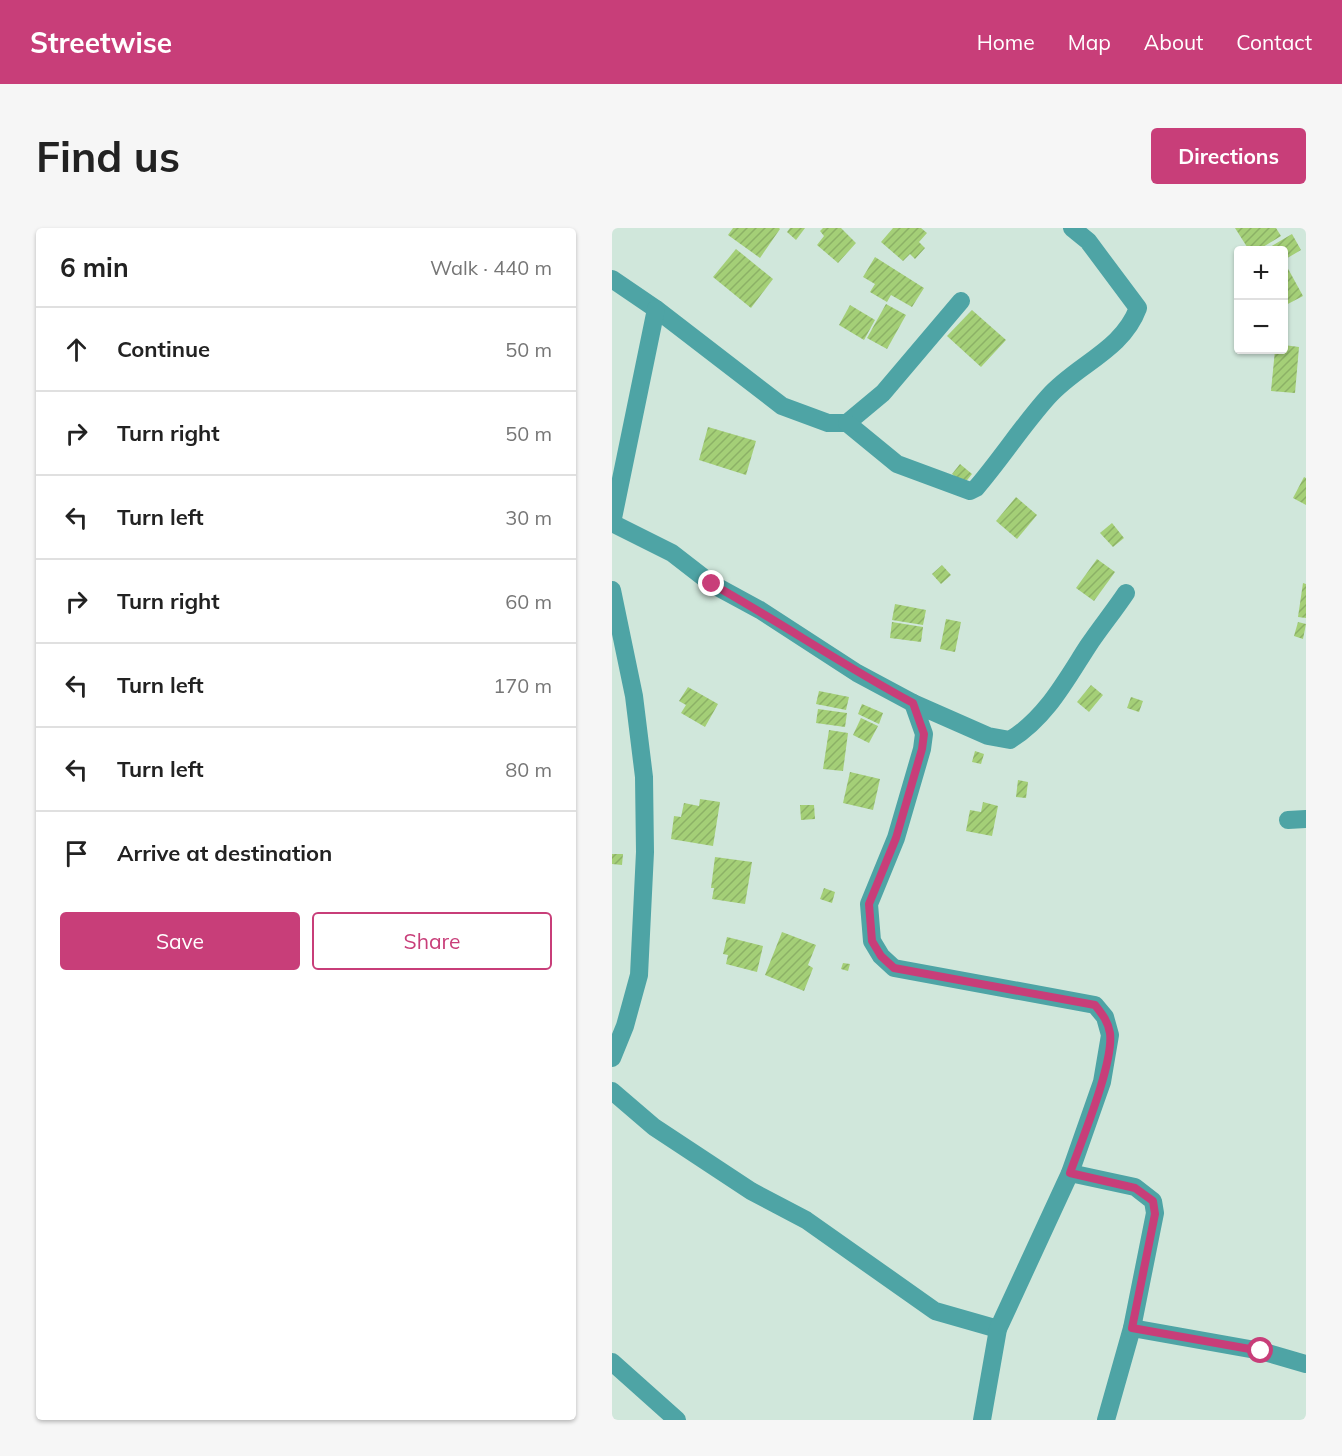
<!DOCTYPE html>
<meta charset="utf-8">
<style>
:root{--surface:#fff;--page:#f6f6f6;--text:#222;--muted:#767676;--line:#e0e0e0;--accent:#c83e79}
body{margin:0;font-family:Mulish,sans-serif;background:var(--page);color:var(--text)}
.controls{position:absolute;right:18px;top:18px;display:grid;overflow:hidden;border-radius:6px;box-shadow:0 2px 4px #0004}
.controls button{width:54px;height:54px;display:grid;place-items:center;padding:0;border:0;border-bottom:2px solid var(--line);background:var(--surface);color:var(--text);font:30px sans-serif}
.stop{position:absolute;width:18px;height:18px;margin:-14px;border:4px solid #c83e79;border-radius:50%;background:#fff}
.stop.end{background:#c83e79;border-color:#fff;box-shadow:0 2px 6px #0008}
.list{margin:0;padding:0;list-style:none}
h2{display:flex;justify-content:space-between;align-items:center;height:78px;margin:0;padding:0 24px;font-size:26px}
h2 small{font-size:20px;font-weight:400;color:var(--muted)}
.list li{display:grid;grid-template-columns:39px 1fr auto;gap:18px;align-items:center;box-sizing:border-box;height:84px;padding:0 24px;border-top:2px solid var(--line)}
.list b{display:block;font-size:22px;white-space:nowrap}
.list em{font-size:20px;font-style:normal;color:var(--muted)}
.actions{display:flex;gap:12px;padding:18px 24px}
.actions a{flex:1;padding:14px 0;border:2px solid var(--accent);border-radius:6px;text-align:center;font-size:21px;color:var(--accent)}
.actions .main{background:var(--accent);color:#fff}
.icon{flex:none;width:33px;height:33px;fill:none;stroke:currentColor;stroke-width:2;stroke-linecap:round;stroke-linejoin:round}
.map{position:relative;flex:none;width:694px;height:1192px;overflow:hidden;border-radius:6px}
header{display:flex;align-items:center;gap:36px;box-sizing:border-box;height:84px;padding:0 30px;background:var(--accent);color:#fff}
header strong{font-size:28px}
nav{display:flex;gap:33px;margin-inline-start:auto;font-size:21px}
.intro{display:flex;align-items:center;justify-content:space-between;box-sizing:border-box;height:144px;padding:0 36px}
h1{margin:0;font-size:42px}
.button{padding:15px 27px;border-radius:6px;background:var(--accent);color:#fff;font-size:21px;font-weight:700}
main{display:flex;gap:36px;padding:0 36px}
aside{flex:1;background:var(--surface);border-radius:6px;box-shadow:0 2px 4px #0004}
.map>svg:first-child{display:block}
.building{fill:url(#building-hatch)}
.lines{fill:none;stroke-linecap:round;stroke-linejoin:round}
.street{stroke:#4ea4a5;stroke-width:18}
.route{stroke:#c83e79;stroke-width:8}
</style>
<header>
<strong>Streetwise</strong>
<nav><a>Home</a><a>Map</a><a>About</a><a>Contact</a></nav>
</header>
<div class="intro"><h1>Find us</h1><a class="button">Directions</a></div>
<main>
<aside>
<h2>6 min<small>Walk · 440 m</small></h2>
<ul class="list">
<li><svg class="icon" aria-label="ahead" viewBox="0 0 24 24"><path d="M12 20V5M6 11l6-6 6 6"/></svg><div><b>Continue</b></div><em>50 m</em></li>
<li><svg class="icon" aria-label="right" viewBox="0 0 24 24"><path d="M7 20v-9h11M14 6l5 5-5 5"/></svg><div><b>Turn right</b></div><em>50 m</em></li>
<li><svg class="icon" aria-label="left" viewBox="0 0 24 24"><path d="M17 20v-9H6M10 6l-5 5 5 5"/></svg><div><b>Turn left</b></div><em>30 m</em></li>
<li><svg class="icon" aria-label="right" viewBox="0 0 24 24"><path d="M7 20v-9h11M14 6l5 5-5 5"/></svg><div><b>Turn right</b></div><em>60 m</em></li>
<li><svg class="icon" aria-label="left" viewBox="0 0 24 24"><path d="M17 20v-9H6M10 6l-5 5 5 5"/></svg><div><b>Turn left</b></div><em>170 m</em></li>
<li><svg class="icon" aria-label="left" viewBox="0 0 24 24"><path d="M17 20v-9H6M10 6l-5 5 5 5"/></svg><div><b>Turn left</b></div><em>80 m</em></li>
<li><svg class="icon" aria-label="arrive" viewBox="0 0 24 24"><path d="M6 21V4h12l-3 4 3 4H6"/></svg><div><b>Arrive at destination</b></div></li>
</ul>
<div class="actions"><a class="main">Save</a><a>Share</a></div>
</aside>
<div class="map">
<svg width="694" height="1192" viewBox="0 0 694 1192">
<defs>
<pattern id="building-hatch" width="6" height="6" patternUnits="userSpaceOnUse" patternTransform="scale(1.5)"><rect width="6" height="6" fill="#a4cf77"/><path d="M-1 1l2-2M0 6l6-6M5 7l2-2" fill="none" stroke="#8cb166"/></pattern>
</defs>
<rect width="100%" height="100%" fill="#d0e7db"/>
<g class="building">
<path d="M121,0H167L168,1L148,30L116,7Z"/>
<path d="M178,0H193L184,12L175,4Z"/>
<path d="M211,0H229L244,15L226,35L205,17L212,8L208,3Z"/>
<path d="M281,0H309L315,5L307,14L313,20L303,31L298,26L291,33L269,14Z"/>
<path d="M623,0H664L669,8L646,22H637Z"/>
<path d="M680,6L689,22L672,32V22H653Z"/>
<path d="M124,21L161,51L139,80L101,49Z"/>
<path d="M263,29L312,60L300,79L279,67L275,74L258,64L263,56L251,49Z"/>
<path d="M674,37L691,68L672,78V38Z"/>
<path d="M274,76L294,87L275,121L255,110Z"/>
<path d="M238,77L263,92L252,112L227,97Z"/>
<path d="M360,82L394,112L369,139L335,108Z"/>
<path d="M672,117L687,119L683,165L659,163L663,122H672Z"/>
<path d="M96,199L144,213L134,247L87,232Z"/>
<path d="M348,236L360,246L352,256L340,246Z"/>
<path d="M692,249L694,250V277L681,270Z"/>
<path d="M404,269L425,287L405,311L384,293Z"/>
<path d="M500,295L512,310L501,319L488,305Z"/>
<path d="M485,331L503,344L482,373L464,360Z"/>
<path d="M330,337L339,347L329,356L320,346Z"/>
<path d="M691,355L694,356V390L686,389Z"/>
<path d="M283,376L314,382L311,397L280,392Z"/>
<path d="M334,391L349,394L343,424L328,421Z"/>
<path d="M280,394L311,399L309,414L278,410Z"/>
<path d="M686,394L694,396L691,411L682,408Z"/>
<path d="M479,457L491,467L477,484L465,474Z"/>
<path d="M76,459L106,476L93,499L69,485L74,477L67,473Z"/>
<path d="M207,463L237,469L234,482L204,476Z"/>
<path d="M519,469L531,473L527,484L515,480Z"/>
<path d="M250,476L271,485L267,496L246,486Z"/>
<path d="M206,481L235,485L233,499L204,495Z"/>
<path d="M249,490L266,498L257,515L241,507Z"/>
<path d="M217,502L236,505L231,543L211,541Z"/>
<path d="M363,523L372,526L369,536L360,534Z"/>
<path d="M238,544L268,551L261,582L231,575Z"/>
<path d="M406,552L416,554L414,570L404,569Z"/>
<path d="M88,571L108,574L101,618L59,611L62,588L69,589L72,575L87,578Z"/>
<path d="M371,574L386,578L380,608L354,603L358,582L369,584Z"/>
<path d="M188,577H202L203,591L189,592Z"/>
<path d="M0,626H11L10,637L0,636Z"/>
<path d="M103,629L140,634L133,676L100,671L102,660H99Z"/>
<path d="M212,660L223,664L220,675L208,671Z"/>
<path d="M170,704L204,717L196,737L201,740L192,763L153,747Z"/>
<path d="M115,709L151,718L145,744L114,736L116,727L111,726Z"/>
<path d="M231,735L238,736L236,743L229,741Z"/>
</g>
<g class="lines">
<g class="street">
<path d="M0,51L44,81L170,178L216,195H235L271,165L349,73"/>
<path d="M235,195L285,236L358,263L364,260C389,231 410,198 436,169C465,136 510,123 526,80L476,13L460,0"/>
<path d="M0,295L60,325L100,356L148,382L245,445L301,475"/>
<path d="M0,295L44,81"/>
<path d="M0,362L22,468L32,549L33,624L27,747L13,798L0,830"/>
<path d="M676,592L694,591"/>
<path d="M0,863L42,899L139,963L194,992L323,1083L386,1101"/>
<path d="M458,945L523,959L541,973L543,985L520,1100L494,1192"/>
<path d="M520,1100L649,1123L694,1136"/>
<path d="M0,1134L65,1192"/>
<path d="M370,1192L386,1101L458,945L490,854L498,807L493,789L483,777L282,740L269,728L260,713L257,676L284,610L310,521L312,506L301,475L376,508L398,512C434,490 454,452 476,418C488,400 502,383 514,365"/>
</g>
</g>
<g class="lines">
<path class="route" d="M100,356C168,394 232,438 301,475L312,506L310,521L284,610L257,676L260,713L269,728L282,740L483,777C490,786 496,793 498,805C502,835 469,914 458,945L523,960L541,973L543,986L520,1100L649,1123"/>
</g>
</svg>
<div class="controls">
<button>+</button>
<button>−</button>
</div>
<div class="stop" style="left:649px;top:1123px"></div>
<div class="stop end" style="left:100px;top:356px"></div>
</div>
</main>
